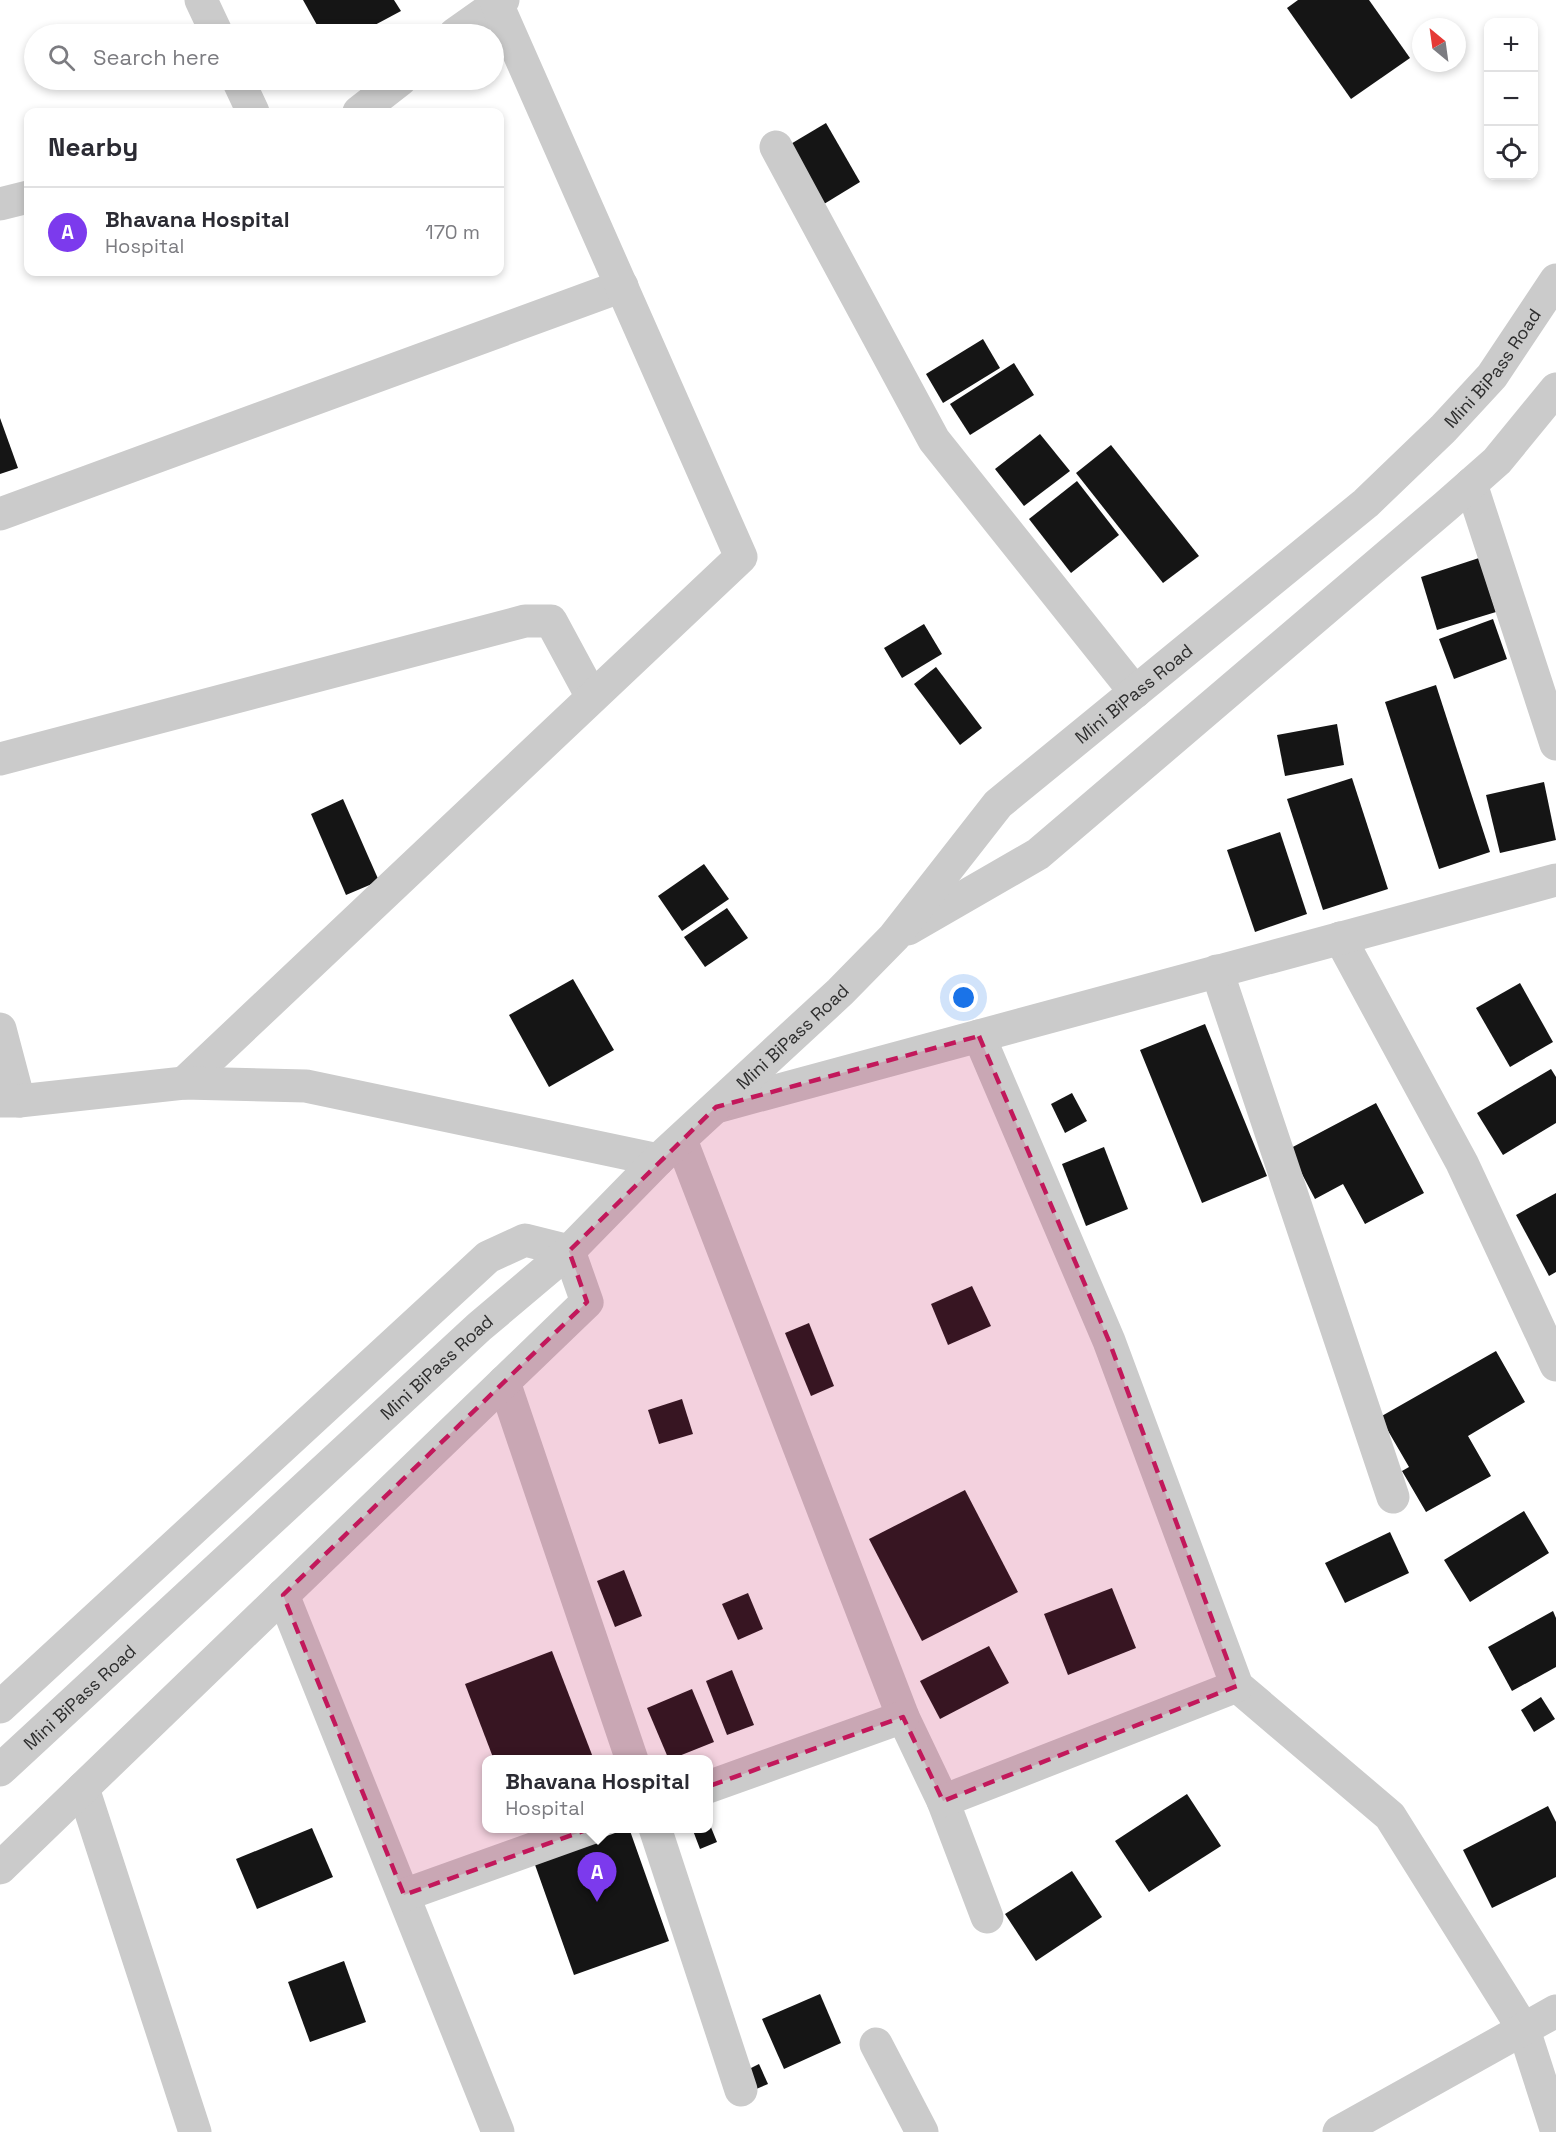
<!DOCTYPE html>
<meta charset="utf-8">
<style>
:root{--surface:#fff;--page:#f2f2f3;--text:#2b2b33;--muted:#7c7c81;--line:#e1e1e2;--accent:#7c3aed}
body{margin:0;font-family:"Space Grotesk",sans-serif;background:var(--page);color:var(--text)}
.controls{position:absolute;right:18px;top:18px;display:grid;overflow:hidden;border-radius:12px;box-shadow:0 3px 9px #0003}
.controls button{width:54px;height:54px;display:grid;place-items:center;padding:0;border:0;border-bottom:2px solid var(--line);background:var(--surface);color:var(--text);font:30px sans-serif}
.compass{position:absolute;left:1412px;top:18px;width:54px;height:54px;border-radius:50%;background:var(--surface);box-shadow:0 3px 9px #0003;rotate:331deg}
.you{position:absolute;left:964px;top:998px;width:21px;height:21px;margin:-15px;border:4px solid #fff;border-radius:50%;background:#1a73e8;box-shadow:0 0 0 9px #1a73e833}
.badge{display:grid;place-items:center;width:39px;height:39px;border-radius:50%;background:var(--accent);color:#fff;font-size:20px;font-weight:700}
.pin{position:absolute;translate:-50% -50px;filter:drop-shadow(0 2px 3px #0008)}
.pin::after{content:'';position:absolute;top:32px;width:21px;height:18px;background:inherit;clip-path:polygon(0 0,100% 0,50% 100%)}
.popup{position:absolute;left:482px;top:1755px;width:231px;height:78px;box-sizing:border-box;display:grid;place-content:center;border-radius:12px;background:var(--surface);filter:drop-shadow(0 2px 4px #0005);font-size:20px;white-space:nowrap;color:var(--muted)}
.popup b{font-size:22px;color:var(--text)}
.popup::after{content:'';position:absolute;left:50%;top:100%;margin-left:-12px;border:12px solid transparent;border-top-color:var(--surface)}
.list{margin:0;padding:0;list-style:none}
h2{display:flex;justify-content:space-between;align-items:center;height:78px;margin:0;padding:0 24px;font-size:26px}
h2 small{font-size:20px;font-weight:400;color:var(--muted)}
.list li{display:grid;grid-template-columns:39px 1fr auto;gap:18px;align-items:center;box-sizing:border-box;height:90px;padding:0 24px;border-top:2px solid var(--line)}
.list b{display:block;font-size:22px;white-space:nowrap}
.list p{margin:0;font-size:20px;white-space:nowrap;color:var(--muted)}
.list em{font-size:20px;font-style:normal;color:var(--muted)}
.icon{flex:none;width:33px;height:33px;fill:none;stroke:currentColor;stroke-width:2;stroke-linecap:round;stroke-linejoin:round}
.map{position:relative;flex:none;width:1556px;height:2132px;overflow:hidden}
.search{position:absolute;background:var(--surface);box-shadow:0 3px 9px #0003;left:24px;top:24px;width:480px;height:66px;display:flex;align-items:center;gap:15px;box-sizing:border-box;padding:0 21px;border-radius:33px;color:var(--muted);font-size:22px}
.panel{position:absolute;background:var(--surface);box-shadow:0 3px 9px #0003;left:24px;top:108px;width:480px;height:168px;border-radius:12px}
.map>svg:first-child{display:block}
.building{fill:#151515}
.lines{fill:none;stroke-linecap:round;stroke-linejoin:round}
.minor{stroke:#cbcbcb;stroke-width:33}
.tertiary{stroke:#cbcbcb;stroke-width:33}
.marked{fill:#c2185b;fill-opacity:0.2;stroke:#c2185b;stroke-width:4.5;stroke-dasharray:12 8;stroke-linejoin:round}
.labels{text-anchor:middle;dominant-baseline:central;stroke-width:6;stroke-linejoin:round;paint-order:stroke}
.street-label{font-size:18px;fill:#2e2e2e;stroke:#fff}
</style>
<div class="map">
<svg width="1556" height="2132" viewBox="0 0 1556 2132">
<rect width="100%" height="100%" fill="#fff"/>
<g class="building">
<path d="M303,0H394L401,11L358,34H322Z"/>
<path d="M1298,0H1369L1410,58L1351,99L1287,8Z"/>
<path d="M826,123L860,182L824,204L789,145Z"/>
<path d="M983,339L1000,368L943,403L926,374Z"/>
<path d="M1014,363L1034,395L970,435L950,404Z"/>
<path d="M0,418L18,468L0,474Z"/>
<path d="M1040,434L1070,471L1024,506L995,469Z"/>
<path d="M1111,445L1199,556L1163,583L1076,473Z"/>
<path d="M1077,481L1119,535L1071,573L1029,519Z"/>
<path d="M1479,558L1496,612L1437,630L1421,577Z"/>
<path d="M1493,619L1507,659L1454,679L1439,639Z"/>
<path d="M924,624L942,654L902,678L884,648Z"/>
<path d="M936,667L982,728L960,745L914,684Z"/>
<path d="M1436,685L1490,852L1439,869L1385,702Z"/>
<path d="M1337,724L1344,765L1285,776L1277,735Z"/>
<path d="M1352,778L1388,889L1323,910L1287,799Z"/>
<path d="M1544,782L1556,840L1500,853L1486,795Z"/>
<path d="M343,799L379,881L346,895L311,814Z"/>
<path d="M1280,832L1307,914L1255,932L1227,850Z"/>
<path d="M704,864L729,899L682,931L658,896Z"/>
<path d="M727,908L748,938L705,967L684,937Z"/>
<path d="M573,979L614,1050L549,1087L509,1015Z"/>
<path d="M1520,983L1553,1042L1510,1067L1476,1008Z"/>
<path d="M1205,1024L1267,1176L1202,1203L1140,1050Z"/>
<path d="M1551,1069L1556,1077V1123L1503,1155L1477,1113Z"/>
<path d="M1072,1093L1087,1121L1065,1133L1051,1104Z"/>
<path d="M1376,1103L1424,1193L1365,1224L1343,1184L1315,1199L1289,1149Z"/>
<path d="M1104,1147L1128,1209L1086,1226L1062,1164Z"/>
<path d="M1556,1193V1272L1549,1276L1516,1215Z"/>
<path d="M972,1286L991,1326L948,1345L931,1304Z"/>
<path d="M809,1323L834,1386L811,1396L785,1333Z"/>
<path d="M1496,1351L1525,1402L1468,1436L1491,1476L1426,1512L1402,1471L1409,1467L1380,1417Z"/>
<path d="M682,1399L693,1434L659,1444L648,1410Z"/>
<path d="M965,1490L1018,1592L922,1641L869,1539Z"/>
<path d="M1524,1511L1549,1553L1470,1602L1444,1560Z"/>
<path d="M1390,1532L1409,1573L1345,1603L1325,1563Z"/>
<path d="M624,1570L642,1616L615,1627L597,1581Z"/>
<path d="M1112,1588L1136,1648L1068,1675L1044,1614Z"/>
<path d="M748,1593L763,1629L738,1640L722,1604Z"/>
<path d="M1553,1611L1556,1618V1667L1512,1691L1488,1647Z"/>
<path d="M989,1646L1009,1683L940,1719L920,1681Z"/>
<path d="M552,1651L594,1760H494L465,1684Z"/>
<path d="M732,1670L754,1725L727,1735L706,1681Z"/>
<path d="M692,1689L714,1742L669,1760L647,1708Z"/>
<path d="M1541,1697L1555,1719L1534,1732L1521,1710Z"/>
<path d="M1187,1794L1221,1846L1149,1892L1115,1841Z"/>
<path d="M1548,1806L1556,1822V1877L1492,1908L1463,1850Z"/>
<path d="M708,1820L717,1842L700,1849L692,1828H708Z"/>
<path d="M312,1828L333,1877L257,1909L236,1859Z"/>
<path d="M629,1828L669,1941L574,1975L534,1862Z"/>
<path d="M1072,1871L1102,1917L1036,1961L1005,1914Z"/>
<path d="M344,1961L366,2022L310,2042L288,1982Z"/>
<path d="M820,1994L841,2043L784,2069L762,2019Z"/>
<path d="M759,2064L768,2084L749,2092L741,2073Z"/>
</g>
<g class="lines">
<g class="minor">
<path d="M201,0L217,34"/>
<path d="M455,34L503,0"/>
<path d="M238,80L253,112"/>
<path d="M359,112L400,80"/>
<path d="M776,147L934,440L1135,692"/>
<path d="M0,204L28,197"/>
<path d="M1471,484L1556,744"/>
<path d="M0,514L622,286"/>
<path d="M0,759L525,621H551L592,697"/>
<path d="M1340,938L1462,1163L1556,1365"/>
<path d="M1217,971L1393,1497"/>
<path d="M0,1029L19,1101"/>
<path d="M979,1036L1109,1341L1237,1686L1390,1816L1524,2030L1556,2129"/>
<path d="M184,1083L741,557L497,4"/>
<path d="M0,1101H19L184,1083L306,1086L658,1160"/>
<path d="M716,1107L1556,880"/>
<path d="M681,1140L903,1717L943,1801L987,1917"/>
<path d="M504,1382L632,1760"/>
<path d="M283,1595L498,2132"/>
<path d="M708,1787L903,1717"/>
<path d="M83,1788L195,2132"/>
<path d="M943,1801L1237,1686"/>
<path d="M655,1828L741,2090"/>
<path d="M404,1895L591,1828"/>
<path d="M876,2044L922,2132"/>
<path d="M1339,2132L1556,2011"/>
</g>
<g class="tertiary">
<path d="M908,929L1038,854L1446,506L1497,461L1556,389"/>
<path d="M0,1707L488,1257L525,1240L569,1251L587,1302L0,1868"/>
<path id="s1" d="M0,1770L479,1327L569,1251L658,1160L840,992L894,937L998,804L1366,503L1443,429L1492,376L1556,280"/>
</g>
</g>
<path class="marked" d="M979,1036L1109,1341L1237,1686L943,1801L903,1717L404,1895L283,1595L587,1302L569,1251L716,1107Z"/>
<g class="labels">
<g class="street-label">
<text stroke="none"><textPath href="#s1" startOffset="2052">Mini BiPass Road</textPath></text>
<text stroke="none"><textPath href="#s1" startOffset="1566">Mini BiPass Road</textPath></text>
<text stroke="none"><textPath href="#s1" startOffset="1080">Mini BiPass Road</textPath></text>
<text stroke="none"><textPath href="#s1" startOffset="594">Mini BiPass Road</textPath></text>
<text stroke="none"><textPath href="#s1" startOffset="108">Mini BiPass Road</textPath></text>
</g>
</g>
</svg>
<div class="controls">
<button>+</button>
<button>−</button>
<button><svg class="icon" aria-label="locate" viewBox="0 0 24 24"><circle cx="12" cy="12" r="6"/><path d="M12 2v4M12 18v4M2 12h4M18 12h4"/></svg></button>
</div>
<svg class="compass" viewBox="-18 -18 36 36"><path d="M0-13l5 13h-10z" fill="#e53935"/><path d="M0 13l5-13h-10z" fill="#7c7c81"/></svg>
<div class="you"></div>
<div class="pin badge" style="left:597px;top:1902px">A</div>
<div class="popup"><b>Bhavana Hospital</b>Hospital</div>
<div class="search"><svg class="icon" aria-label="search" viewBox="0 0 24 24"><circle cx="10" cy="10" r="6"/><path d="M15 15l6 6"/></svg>Search here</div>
<section class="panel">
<h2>Nearby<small></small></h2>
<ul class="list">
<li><span class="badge">A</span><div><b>Bhavana Hospital</b><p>Hospital</p></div><em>170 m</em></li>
</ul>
</section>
</div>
